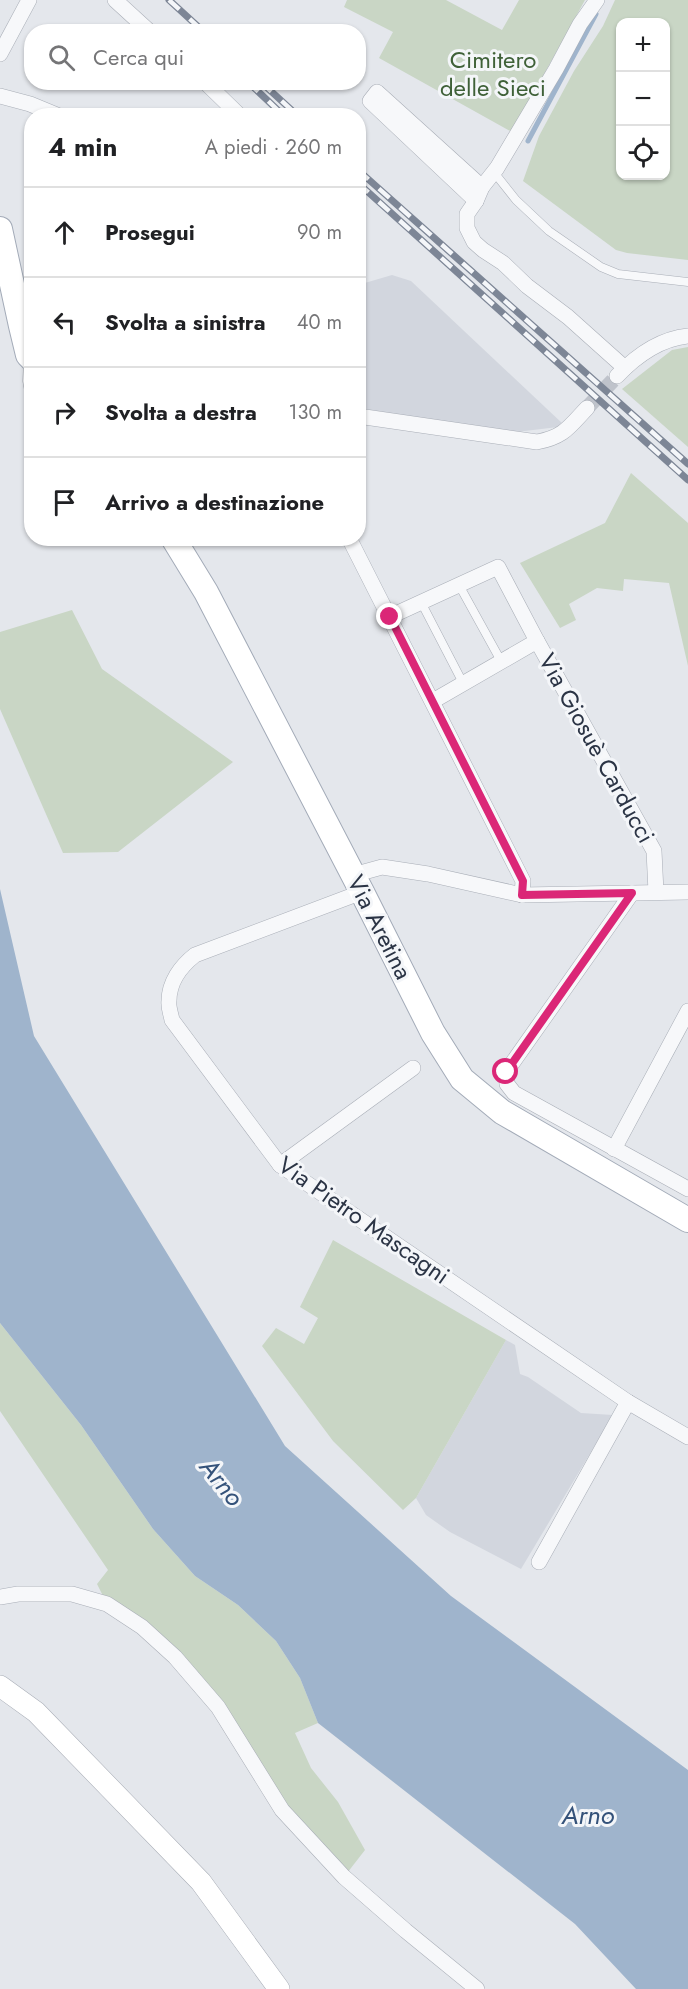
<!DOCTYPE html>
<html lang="it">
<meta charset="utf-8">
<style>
:root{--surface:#fff;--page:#f6f6f6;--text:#202124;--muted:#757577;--line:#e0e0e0}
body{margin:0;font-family:Jost,sans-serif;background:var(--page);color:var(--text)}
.controls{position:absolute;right:18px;top:18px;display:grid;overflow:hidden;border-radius:12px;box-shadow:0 2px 4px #0004}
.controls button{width:54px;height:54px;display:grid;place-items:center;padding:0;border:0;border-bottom:2px solid var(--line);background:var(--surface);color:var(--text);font:30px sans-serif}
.stop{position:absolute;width:18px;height:18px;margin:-14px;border:4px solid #db2777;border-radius:50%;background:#fff}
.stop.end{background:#db2777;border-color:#fff;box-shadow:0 2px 6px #0008}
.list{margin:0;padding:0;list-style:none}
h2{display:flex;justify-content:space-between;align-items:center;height:78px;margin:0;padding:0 24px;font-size:26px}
h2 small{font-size:20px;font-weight:400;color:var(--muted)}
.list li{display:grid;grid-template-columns:39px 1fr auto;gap:18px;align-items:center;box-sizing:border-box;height:90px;padding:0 24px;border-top:2px solid var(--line)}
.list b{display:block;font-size:22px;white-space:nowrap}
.list em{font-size:20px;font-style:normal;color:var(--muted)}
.icon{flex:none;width:33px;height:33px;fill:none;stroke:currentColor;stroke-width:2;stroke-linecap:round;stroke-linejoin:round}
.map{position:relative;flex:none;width:688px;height:1989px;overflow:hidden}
.search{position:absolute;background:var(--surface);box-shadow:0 2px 4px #0004;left:24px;top:24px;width:342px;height:66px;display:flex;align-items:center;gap:15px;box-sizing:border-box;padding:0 21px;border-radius:24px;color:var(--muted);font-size:22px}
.panel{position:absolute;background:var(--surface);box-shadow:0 2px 4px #0004;left:24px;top:108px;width:342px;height:438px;border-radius:24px}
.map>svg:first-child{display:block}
.built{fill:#d2d6de}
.green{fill:#c9d6c5;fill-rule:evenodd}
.water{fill:#9fb4cc}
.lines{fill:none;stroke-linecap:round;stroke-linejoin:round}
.stream{stroke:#9fb4cc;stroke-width:5}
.street-tunnel{stroke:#bfc3cb;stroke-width:15;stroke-dasharray:15 8;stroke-linecap:butt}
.lane-casing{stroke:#a9aeb7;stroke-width:9}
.street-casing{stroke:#a9aeb7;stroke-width:16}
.secondary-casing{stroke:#a9aeb7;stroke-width:22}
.primary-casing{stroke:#a3abb8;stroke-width:26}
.lane{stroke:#f7f8fa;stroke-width:8}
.street{stroke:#f7f8fa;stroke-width:15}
.secondary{stroke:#fff;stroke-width:21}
.primary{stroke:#fff;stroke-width:24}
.rail-casing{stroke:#7d8696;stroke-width:7}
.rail{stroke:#f4f6f9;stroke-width:4.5;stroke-dasharray:14;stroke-linecap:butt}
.route{stroke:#db2777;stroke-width:8}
.labels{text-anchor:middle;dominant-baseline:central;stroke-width:6;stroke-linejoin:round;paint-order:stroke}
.park-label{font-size:24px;fill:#3f6138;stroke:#f4f6f9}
.street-label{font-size:24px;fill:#2b3445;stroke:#f4f6f9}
.water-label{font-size:26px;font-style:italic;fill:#34527a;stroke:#f4f6f9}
</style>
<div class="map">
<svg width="688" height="1989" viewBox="0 0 688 1989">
<rect width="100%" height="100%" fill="#e4e7ec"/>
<g class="built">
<path d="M392,275L411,281L563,424L558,427L507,433L359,408L358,285Z"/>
<path d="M506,1340L515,1345L520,1374L528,1377L581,1413L613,1415L521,1569L450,1532L426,1515L416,1498Z"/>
</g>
<g class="green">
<path d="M347,0H446L502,30L519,0H585L512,132L379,58L393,32L344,7Z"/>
<path d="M615,0H688V260L627,253L616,250L523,181L539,136L574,71L603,26ZM620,22H666V176H620Z"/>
<path d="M688,347V447L622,389L672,350Z"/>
<path d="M631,473L688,523V666L669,583L624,579L623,591L597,588L569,604L576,620L560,628L520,563L605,523Z"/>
<path d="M72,610L102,669L233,762L118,852L63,853L0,709V632Z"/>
<path d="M333,1240L506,1340L416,1498L403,1510L333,1441L262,1346L276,1328L304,1344L318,1318L300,1307Z"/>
<path d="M0,1323L81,1425L153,1529L195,1576L238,1605L276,1641L300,1678L318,1723L295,1733L311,1768L338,1802L365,1850L344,1877L282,1810L218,1707L107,1604L97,1584L108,1570L0,1411Z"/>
</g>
<path class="water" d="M0,889L34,1036L285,1446L451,1596L688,1770V1989H636L575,1924L318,1723L300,1678L276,1641L238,1605L195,1576L153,1529L81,1425L0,1323Z"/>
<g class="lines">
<path class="stream" d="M528,141L596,14"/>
<path class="street-tunnel" d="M587,408L617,376"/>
<defs>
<g id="lane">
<path d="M493,171L516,200L549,231L601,267L618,274L688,282"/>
<path d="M28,362L27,381L32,407"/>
<path d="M459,585L501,661"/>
<path d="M421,602L463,683"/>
</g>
<g id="street">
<path d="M115,0L150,32"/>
<path d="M597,0L580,24L556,69L497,168L482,187L476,201L467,214V228L474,242L483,250L503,263L527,286L568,317L625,368"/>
<path d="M0,54L29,0"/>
<path d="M205,82L240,116"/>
<path d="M0,96L30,104L59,116"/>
<path d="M476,201L370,101L377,92L482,187"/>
<path d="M617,376C636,356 659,339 688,336"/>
<path d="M358,416L537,442C564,437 569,427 587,408"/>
<path d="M349,538L523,881L522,895"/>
<path d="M389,617L498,567L537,641L433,701"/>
<path d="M537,641L654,851L656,892"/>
<path d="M353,875L382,867L428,874L522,895L688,892"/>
<path d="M362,892L195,955C181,966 169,982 169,1001C168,1007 171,1014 172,1020L280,1165L628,1402L688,1437"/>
<path d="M632,893L506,1072L507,1084L514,1093L688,1189"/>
<path d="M614,1149L688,1011"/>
<path d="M280,1165L413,1068"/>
<path d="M539,1562L628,1402"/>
<path d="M0,1597L18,1594H72L107,1604L142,1627L175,1657L218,1707L282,1810L344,1877L406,1931L477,1989"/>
</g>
<path id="secondary" d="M0,1686L36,1712L201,1882L279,1989"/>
<g id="primary">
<path d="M0,229L21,326L28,355L32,359"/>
<path d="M173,538L206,592L362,892L433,1033L462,1079L502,1112L688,1220"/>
</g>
</defs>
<use href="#lane" class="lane-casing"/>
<use href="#street" class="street-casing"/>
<use href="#secondary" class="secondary-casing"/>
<use href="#primary" class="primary-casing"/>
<use href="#lane" class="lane"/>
<use href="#street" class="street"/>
<use href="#secondary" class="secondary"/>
<use href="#primary" class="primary"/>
<defs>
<g id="rail">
<path d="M169,0L204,32"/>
<path d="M248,82L284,116"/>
<path d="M261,82L298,116"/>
<path d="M358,170L688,464"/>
<path d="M358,183L688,480"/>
</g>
</defs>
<use href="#rail" class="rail-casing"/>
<use href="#rail" class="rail"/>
</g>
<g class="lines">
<path class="route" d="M390,617L523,881L522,895L632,893L506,1072"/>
</g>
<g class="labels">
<g class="park-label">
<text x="493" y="59">Cimitero<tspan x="493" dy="28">delle Sieci</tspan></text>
</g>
<g class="street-label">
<text transform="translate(597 748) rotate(61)">Via Giosuè Carducci</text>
<text transform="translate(380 927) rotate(63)">Via Aretina</text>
<text transform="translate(364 1220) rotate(35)">Via Pietro Mascagni</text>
</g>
<g class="water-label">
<text transform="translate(222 1482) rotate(51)">Arno</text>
<text x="588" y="1815">Arno</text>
</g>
</g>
</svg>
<div class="controls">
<button>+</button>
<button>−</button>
<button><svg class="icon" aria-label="locate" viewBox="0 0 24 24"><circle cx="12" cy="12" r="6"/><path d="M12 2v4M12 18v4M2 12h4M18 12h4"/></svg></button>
</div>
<div class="stop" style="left:506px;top:1072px"></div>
<div class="stop end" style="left:390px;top:617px"></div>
<div class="search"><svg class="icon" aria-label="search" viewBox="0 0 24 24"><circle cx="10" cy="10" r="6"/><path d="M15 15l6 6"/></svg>Cerca qui</div>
<section class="panel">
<h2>4 min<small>A piedi · 260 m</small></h2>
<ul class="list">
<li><svg class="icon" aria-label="ahead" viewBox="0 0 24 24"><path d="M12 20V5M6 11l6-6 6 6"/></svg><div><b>Prosegui</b></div><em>90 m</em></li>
<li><svg class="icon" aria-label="left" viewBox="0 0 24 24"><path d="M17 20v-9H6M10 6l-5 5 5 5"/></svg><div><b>Svolta a sinistra</b></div><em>40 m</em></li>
<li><svg class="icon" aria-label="right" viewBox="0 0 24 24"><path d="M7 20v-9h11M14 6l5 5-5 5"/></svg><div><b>Svolta a destra</b></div><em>130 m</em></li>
<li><svg class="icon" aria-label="arrive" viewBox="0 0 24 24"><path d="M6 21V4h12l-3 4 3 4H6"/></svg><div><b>Arrivo a destinazione</b></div></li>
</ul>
</section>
</div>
